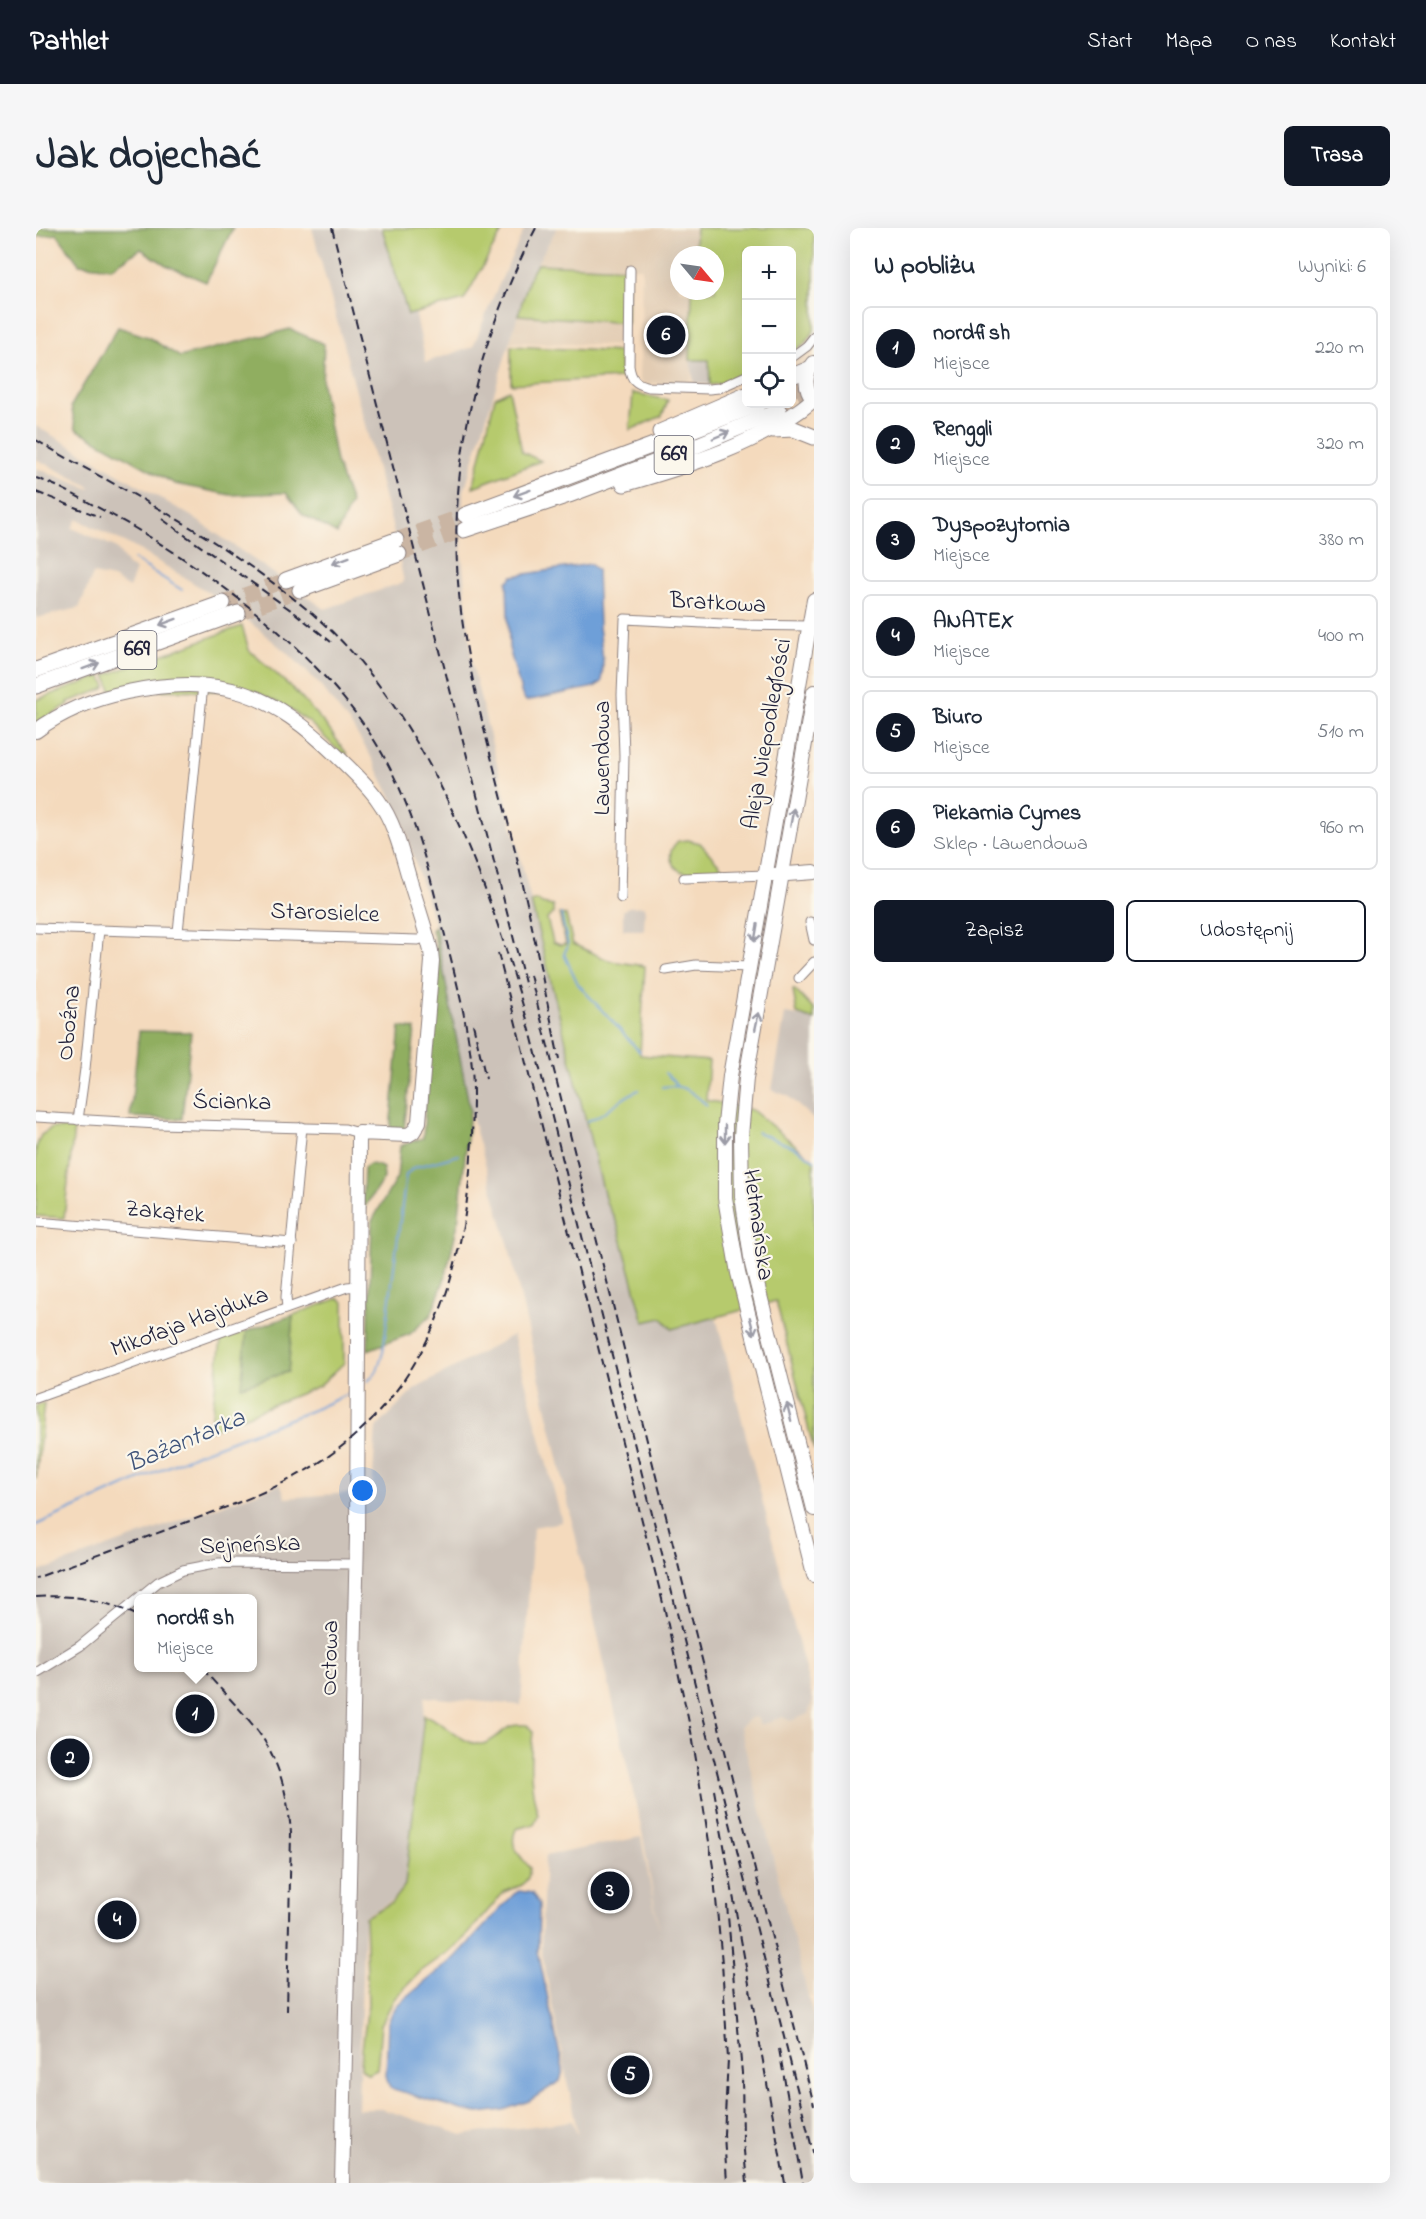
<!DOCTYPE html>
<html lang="pl">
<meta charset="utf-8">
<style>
:root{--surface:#fff;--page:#f6f6f7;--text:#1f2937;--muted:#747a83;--line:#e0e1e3;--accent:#111827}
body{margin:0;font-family:"Indie Flower",sans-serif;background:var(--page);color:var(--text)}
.controls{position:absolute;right:18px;top:18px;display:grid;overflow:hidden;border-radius:9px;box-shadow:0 6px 24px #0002}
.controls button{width:54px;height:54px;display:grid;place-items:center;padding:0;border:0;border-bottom:2px solid var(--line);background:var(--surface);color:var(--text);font:30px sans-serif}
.compass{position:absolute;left:634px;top:18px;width:54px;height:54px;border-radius:50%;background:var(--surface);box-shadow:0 6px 24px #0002;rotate:119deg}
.you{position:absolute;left:327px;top:1263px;width:21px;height:21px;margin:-15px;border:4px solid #fff;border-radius:50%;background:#1a73e8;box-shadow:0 0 0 9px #1a73e833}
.badge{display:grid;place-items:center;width:39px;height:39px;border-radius:50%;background:var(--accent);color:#fff;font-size:20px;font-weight:700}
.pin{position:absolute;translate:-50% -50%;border:3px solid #fff;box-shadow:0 2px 6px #0006}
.popup{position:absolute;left:98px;top:1366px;width:123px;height:78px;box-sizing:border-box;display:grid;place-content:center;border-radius:9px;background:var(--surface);filter:drop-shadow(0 2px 4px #0005);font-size:20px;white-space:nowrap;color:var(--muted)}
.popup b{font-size:22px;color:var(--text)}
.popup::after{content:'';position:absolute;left:50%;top:100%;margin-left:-12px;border:12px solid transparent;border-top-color:var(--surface)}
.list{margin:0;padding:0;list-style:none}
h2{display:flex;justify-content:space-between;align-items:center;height:78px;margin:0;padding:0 24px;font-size:26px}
h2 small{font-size:20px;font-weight:400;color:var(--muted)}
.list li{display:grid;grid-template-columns:39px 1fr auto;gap:18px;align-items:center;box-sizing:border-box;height:84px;margin:0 12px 12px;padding:0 12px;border:2px solid var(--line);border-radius:9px}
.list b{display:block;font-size:22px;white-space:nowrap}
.list p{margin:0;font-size:20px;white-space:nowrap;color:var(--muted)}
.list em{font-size:20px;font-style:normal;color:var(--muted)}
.actions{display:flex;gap:12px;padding:18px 24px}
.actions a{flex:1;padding:14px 0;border:2px solid var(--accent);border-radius:9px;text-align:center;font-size:21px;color:var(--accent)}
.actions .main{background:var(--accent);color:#fff}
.icon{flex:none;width:33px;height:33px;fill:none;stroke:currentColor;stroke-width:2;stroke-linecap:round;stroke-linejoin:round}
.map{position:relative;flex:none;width:778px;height:1955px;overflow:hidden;border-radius:9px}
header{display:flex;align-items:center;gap:36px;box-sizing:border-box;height:84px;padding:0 30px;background:var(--accent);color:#fff}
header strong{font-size:28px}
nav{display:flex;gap:33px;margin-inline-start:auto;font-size:21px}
.intro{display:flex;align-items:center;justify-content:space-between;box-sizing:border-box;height:144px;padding:0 36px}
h1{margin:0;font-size:42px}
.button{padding:15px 27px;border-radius:9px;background:var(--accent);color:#fff;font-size:21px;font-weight:700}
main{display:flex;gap:36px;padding:0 36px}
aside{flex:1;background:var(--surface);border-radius:9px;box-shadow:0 6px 24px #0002}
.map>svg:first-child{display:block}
.built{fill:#e2ccb3}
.industrial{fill:#ccc2b9;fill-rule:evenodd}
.green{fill:#b6ca6d;stroke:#6c7654;stroke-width:1.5}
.forest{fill:#90ae60;stroke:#59684e;stroke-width:1.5}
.water{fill:#6e9fd8;stroke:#48608a;stroke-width:1.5}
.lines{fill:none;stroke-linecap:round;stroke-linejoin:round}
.stream{stroke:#6e9fd8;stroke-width:2}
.primary-tunnel{stroke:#cab5a3;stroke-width:15;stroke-dasharray:15 8;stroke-linecap:butt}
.street-casing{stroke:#8b7e7c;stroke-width:11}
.secondary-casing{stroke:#8b7e7c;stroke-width:16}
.primary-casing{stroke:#8b7e7c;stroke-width:17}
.street{stroke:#fff;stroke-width:9}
.secondary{stroke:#fff;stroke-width:14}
.primary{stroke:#fff;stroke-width:15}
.rail{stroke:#22223b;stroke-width:2;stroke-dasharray:9 4.5;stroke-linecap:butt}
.oneway{stroke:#9c9ca7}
.labels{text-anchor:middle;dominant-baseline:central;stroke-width:4.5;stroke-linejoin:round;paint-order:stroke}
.shield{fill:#fbf7ec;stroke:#636270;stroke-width:1.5}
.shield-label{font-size:22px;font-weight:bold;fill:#22223b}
.street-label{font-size:24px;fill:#22223b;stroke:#fbf7ec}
.water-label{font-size:26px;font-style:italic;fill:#40547a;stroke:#fbf7ec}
</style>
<header>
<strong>Pathlet</strong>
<nav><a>Start</a><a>Mapa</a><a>O nas</a><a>Kontakt</a></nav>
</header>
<div class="intro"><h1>Jak dojechać</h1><a class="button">Trasa</a></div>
<main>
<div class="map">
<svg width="778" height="1955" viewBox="0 0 778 1955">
<rect width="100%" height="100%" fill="#fbf7ec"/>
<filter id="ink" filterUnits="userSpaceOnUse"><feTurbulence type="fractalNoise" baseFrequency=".0167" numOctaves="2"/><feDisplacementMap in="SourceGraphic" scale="12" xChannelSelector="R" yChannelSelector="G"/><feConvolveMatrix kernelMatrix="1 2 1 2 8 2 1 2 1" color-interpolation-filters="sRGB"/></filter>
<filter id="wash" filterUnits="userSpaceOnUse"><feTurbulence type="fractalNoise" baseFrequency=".008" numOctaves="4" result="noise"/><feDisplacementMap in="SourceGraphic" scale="24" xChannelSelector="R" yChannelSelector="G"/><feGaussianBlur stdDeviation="1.35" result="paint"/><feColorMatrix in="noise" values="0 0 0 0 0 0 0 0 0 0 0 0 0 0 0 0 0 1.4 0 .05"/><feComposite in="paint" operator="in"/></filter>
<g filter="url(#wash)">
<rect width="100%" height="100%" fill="#f4dabd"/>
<g class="built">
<path d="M521,0H660L658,27H643V63H656L655,151L638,156L608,155L604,152L606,40L501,36Z"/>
<path d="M482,87L591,95V118L474,114Z"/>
<path d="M777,1471H778V1768L772,1767L704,1499L713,1491L721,1489L724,1496L747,1489L755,1493L772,1486Z"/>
</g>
<g class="industrial">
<path d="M276,0H361L390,134L437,119L455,74L489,0H521L494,48L427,266L426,328L436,436L570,974L581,995L608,1094L626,1090L637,1101L680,1089L775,1465L777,1471L772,1486L755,1493L747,1489L724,1497L721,1489L713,1491L704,1499L778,1791V1955H0V1345L244,1256L250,1270L336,1263L340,1200L379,1161L477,1107L526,1294L497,1299L485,1477L389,1469L369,1656L355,1673L328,1688L322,1881H346L427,1907L536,1893L542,1908L505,1720L509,1628L605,1609L624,1710L607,1608L520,1221L473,1019L434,882L399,698L364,586L334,527L318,501L282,455L256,429L221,400L172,364L100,320L41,291L36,300L79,319L93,338L100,342L93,360L77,350L57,346L43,380L0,390V240L54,261L53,258L0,231V198L155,288L289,381L368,354L356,297ZM102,1370H216V1440H102Z"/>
<path d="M654,132H673L674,157L658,155Z"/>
<path d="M609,678L608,702H587V683L592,679Z"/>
<path d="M749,786L778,790V892L752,868L736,862Z"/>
</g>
<g class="green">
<path d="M346,0H468L428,72L372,87Z"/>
<path d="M660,0H778V103L769,115L756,125V22H710V145L683,156L674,157L673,132H654L656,63H679V27H658Z"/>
<path d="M501,36L592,40L591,95L482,87L494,48Z"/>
<path d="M475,118L585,124V150L475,156Z"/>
<path d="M473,162L486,224L505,233L437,259L459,169Z"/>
<path d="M597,165L632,172L626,188L594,202Z"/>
<path d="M206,398L213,422L257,461L289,496L311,526L305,525L273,494L247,477L218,463L75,462L70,447Z"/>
<path d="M65,448L70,458L68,461L32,474L33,476L0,496V472Z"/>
<path d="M652,612L664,615L688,642C672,644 640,653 635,631C633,623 637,618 642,613Z"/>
<path d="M501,672L506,676L517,678V686L511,691L517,714L524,717L530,716L523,686L530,687L537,716L574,733L609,738L604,827L673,833L670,872L716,882L778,932V1222L740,1073L636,1101L626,1090L608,1094L581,995L570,974L495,674Z"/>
<path d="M757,762H759L778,782V792L761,786Z"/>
<path d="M16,900H38L28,990L0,988V920L5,907Z"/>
<path d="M303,1070L308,1074V1135L283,1158L174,1202L185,1112L211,1103L206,1158L252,1144L257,1087Z"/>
<path d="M8,1175L0,1251V1178Z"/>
<path d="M388,1487C407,1492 427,1518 446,1516C458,1514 464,1504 473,1499C478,1496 486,1497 492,1497L497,1504C493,1534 494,1558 502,1587L498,1596L480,1601C472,1619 484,1627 494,1640L492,1650L486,1657L468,1664L423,1716L384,1744L358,1771L345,1797L341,1842L332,1846L325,1840L326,1821L332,1777L329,1689L355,1675L369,1657Z"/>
</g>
<g class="forest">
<path d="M0,0H197L170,54L130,37L105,21L75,40L43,36L21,6L0,9Z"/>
<path d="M82,99L112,109L144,129L254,101L288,116L286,156L300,234L315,275L301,306L267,287L250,265L194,267L139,256L40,201L35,178Z"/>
<path d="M399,698L434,882L422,995L409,1050L395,1087L374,1106L332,1122L336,993L361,949L364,918L387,910L399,734L400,717L396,702Z"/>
<path d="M364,799L379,801L368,902L354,901Z"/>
<path d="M103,803L155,804L146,891L94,889Z"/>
<path d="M334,936L341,937L347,940L348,950L326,983L328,940Z"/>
<path d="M257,1087L252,1144L205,1158L211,1103Z"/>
</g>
<g class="water">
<path d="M554,336L561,342L563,398L567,432L566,454L558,459L490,473L486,467L473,420L471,354L477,348Z"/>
<path d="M483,1663L496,1665L503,1676L502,1724L527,1842L524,1853L493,1873L467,1882L443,1885L429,1883L354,1860L350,1852L352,1794L361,1777L420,1729L478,1666Z"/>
</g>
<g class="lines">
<g class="stream">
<path d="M97,331L146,362"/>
<path d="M525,686L532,717L528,726L542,756L604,824"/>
<path d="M629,845L637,852L640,857"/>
<path d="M626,859C649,856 654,863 671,877"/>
<path d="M551,893C569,888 584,869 603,862"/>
<path d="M721,904L762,921L778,932"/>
<path d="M331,1154L341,1143L347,1124L370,947L377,940L423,927"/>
<path d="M0,1297L161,1226L277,1182L314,1165"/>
</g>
</g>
</g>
<g filter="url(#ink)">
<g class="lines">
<g class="primary-tunnel">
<path d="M756,162L778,152"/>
<path d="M743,183L778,167"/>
<path d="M360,312L429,287"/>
<path d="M363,326L428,302"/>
<path d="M187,375L250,352"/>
<path d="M202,385L264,362"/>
</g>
<defs>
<g id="street">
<path d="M594,42L593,138C595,152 600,156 613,159L673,161L683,160L710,148"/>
<path d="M756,129L771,118L778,109"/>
<path d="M648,650L730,647"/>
<path d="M585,670L588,527L586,467L589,391L707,397L773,398"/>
<path d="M774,694L778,712"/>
<path d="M0,700L382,712L392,709"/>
<path d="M142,704L167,457"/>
<path d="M630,742L660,737L714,739"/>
<path d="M763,750L778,734"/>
<path d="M0,889L122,896L309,901L323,905"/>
<path d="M42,892L49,841L63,702"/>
<path d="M0,994L256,1015"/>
<path d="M251,1080L250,1069L266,899"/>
<path d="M0,1170L311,1059L322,1058"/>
<path d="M0,1445L44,1418L122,1354L147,1342L183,1335L319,1336"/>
</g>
<g id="secondary">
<path d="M778,135C768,147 768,160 778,172"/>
<path d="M778,372L694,848L689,896V970L702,1045L778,1347"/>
<path d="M778,464L710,850L705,908L706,968L716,1036L778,1281"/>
<path d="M0,503C28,482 57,471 91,464C184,444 236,465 302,529C316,543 331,556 342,572C359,595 366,626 374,653C381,676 389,699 395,723L396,733L383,894L377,904L372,907L323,905L321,1309L306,1955"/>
<path d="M738,647L778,644"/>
</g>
<g id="primary">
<path d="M756,148L773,141"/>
<path d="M737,202L758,201L778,209"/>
<path d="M624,204L710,167"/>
<path d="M588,256C654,237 724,216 777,172"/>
<path d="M429,287L615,218L723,176"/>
<path d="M428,302L533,267L633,229L743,183"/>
<path d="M250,352L360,312"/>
<path d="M264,362L363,326"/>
<path d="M0,442L187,375"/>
<path d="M0,458L202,385"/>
</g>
</defs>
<use href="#street" class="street-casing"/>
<use href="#secondary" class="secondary-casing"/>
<use href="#primary" class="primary-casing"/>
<use href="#street" class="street"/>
<use href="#secondary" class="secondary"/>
<use href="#primary" class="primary"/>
<g class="rail">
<path d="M296,0L490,759"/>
<path d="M500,0C436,123 406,260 427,398C438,472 460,545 478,618C495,689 508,760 523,831"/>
<path d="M0,212C36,234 74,253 111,274C167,305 223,342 273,383C392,481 455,661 495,806L778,1928"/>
<path d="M0,250C27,259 51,274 76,287C164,336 263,409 323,490C367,549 387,618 404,688C416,735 429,782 435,830C438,856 437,881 436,907C433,1003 412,1104 347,1179C291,1243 229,1265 151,1294C101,1313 50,1331 0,1350"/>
<path d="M0,264L64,289"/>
<path d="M126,291L259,385L295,414"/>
<path d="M462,725L629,1383L657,1513L677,1639L686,1735L692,1831L688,1906L691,1955"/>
<path d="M494,747L778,1877"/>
<path d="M437,796L450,851"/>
<path d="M0,1369C36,1366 70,1372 102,1388"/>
<path d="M166,1440C182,1459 200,1476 216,1496C242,1526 252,1566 255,1605L251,1783"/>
<path d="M678,1562L749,1955"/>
<path d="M691,1677L706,1845L707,1912L711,1955"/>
<path d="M743,1821L767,1955"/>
</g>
</g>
<defs><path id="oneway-shaft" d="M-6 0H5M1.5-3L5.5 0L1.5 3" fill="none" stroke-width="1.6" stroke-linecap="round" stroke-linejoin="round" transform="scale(1.5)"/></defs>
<g class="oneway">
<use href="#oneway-shaft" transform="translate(685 207) rotate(-23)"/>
<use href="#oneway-shaft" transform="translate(486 265) rotate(160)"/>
<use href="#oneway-shaft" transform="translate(305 332) rotate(160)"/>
<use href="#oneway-shaft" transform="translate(132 394) rotate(160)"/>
<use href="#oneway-shaft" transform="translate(55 438) rotate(-20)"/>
<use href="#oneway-shaft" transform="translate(756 589) rotate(-80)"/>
<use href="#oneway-shaft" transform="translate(720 705) rotate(100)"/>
<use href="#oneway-shaft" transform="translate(721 793) rotate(-78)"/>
<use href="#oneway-shaft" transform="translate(689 906) rotate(90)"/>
<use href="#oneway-shaft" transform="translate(716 1098) rotate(76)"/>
<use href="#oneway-shaft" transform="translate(753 1184) rotate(-104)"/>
</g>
</g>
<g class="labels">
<g class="shield">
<rect x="618.5" y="208" width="39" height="38" rx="4.5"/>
<rect x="81.5" y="403" width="39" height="38" rx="4.5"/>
</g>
<g class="shield-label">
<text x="638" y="227">669</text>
<text x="101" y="422">669</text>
</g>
<g class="street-label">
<text transform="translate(682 376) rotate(3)">Bratkowa</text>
<text transform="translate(732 506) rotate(-80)">Aleja Niepodległości</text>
<text transform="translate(567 530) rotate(-90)">Lawendowa</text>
<text transform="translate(289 686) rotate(2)">Starosielce</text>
<text transform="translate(34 795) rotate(-84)">Oboźna</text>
<text transform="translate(196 875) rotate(1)">Ścianka</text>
<text transform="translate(129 985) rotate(5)">Zakątek</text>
<text transform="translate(721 997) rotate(82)">Hetmańska</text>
<text transform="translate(154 1095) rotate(-20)">Mikołaja Hajduka</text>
<text transform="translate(214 1318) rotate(-2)">Sejneńska</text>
<text transform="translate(295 1430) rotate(-89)">Octowa</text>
</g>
<g class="water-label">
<text transform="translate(150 1214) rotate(-23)">Bażantarka</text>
</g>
</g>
</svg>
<div class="controls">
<button>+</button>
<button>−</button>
<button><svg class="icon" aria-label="locate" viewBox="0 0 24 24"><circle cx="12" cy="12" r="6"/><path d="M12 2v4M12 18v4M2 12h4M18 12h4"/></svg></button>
</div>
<svg class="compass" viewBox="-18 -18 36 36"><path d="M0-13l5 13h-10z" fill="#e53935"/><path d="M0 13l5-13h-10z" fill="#747a83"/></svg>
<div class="you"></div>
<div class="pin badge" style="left:159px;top:1486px">1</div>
<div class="popup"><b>nordfish</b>Miejsce</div>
<div class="pin badge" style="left:34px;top:1530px">2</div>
<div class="pin badge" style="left:574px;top:1663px">3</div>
<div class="pin badge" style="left:81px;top:1692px">4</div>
<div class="pin badge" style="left:594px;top:1847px">5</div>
<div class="pin badge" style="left:630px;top:107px">6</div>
</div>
<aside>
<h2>W pobliżu<small>Wyniki: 6</small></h2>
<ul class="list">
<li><span class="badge">1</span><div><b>nordfish</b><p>Miejsce</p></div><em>220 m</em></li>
<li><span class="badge">2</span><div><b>Renggli</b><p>Miejsce</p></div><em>320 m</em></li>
<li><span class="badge">3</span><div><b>Dyspozytornia</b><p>Miejsce</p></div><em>380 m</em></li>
<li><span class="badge">4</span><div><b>ANATEX</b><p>Miejsce</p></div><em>400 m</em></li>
<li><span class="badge">5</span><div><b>Biuro</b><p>Miejsce</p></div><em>510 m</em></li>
<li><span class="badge">6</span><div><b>Piekarnia Cymes</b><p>Sklep · Lawendowa</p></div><em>960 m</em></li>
</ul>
<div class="actions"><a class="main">Zapisz</a><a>Udostępnij</a></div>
</aside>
</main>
